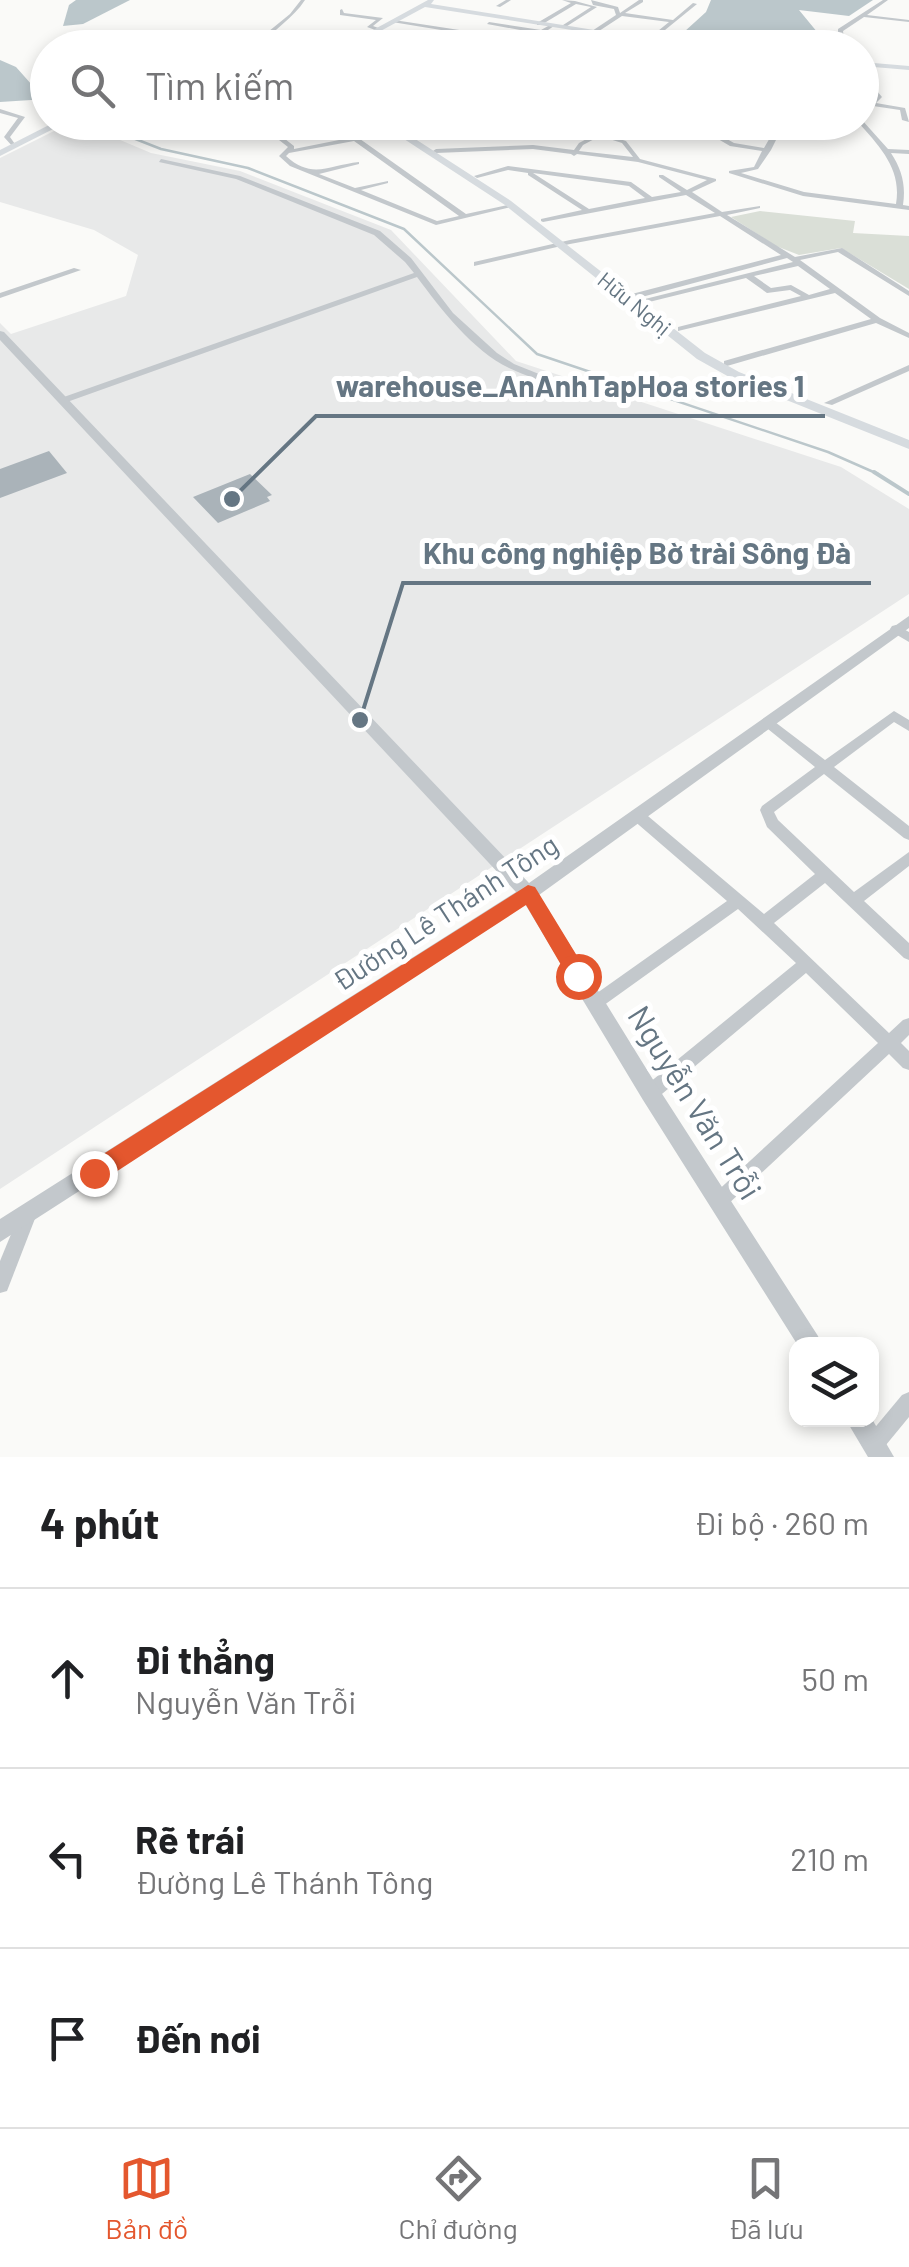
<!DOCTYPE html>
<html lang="vi">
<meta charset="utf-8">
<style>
:root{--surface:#fff;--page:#f2f2f2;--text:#202124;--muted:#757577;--line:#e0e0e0;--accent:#e4572e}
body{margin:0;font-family:Barlow,sans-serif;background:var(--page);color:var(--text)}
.controls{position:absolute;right:30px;bottom:30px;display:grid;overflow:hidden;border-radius:20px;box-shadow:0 5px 15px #0003}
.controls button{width:90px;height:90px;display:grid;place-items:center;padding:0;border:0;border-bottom:2px solid var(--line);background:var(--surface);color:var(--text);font:50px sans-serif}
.stop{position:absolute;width:30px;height:30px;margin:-22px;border:8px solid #e4572e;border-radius:50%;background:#fff}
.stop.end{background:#e4572e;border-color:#fff;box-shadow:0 2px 10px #0008}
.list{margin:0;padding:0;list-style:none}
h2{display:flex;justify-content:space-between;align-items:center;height:130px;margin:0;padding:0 40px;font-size:42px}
h2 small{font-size:32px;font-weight:400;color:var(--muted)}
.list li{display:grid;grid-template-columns:65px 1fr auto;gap:30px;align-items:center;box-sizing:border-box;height:180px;padding:0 40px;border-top:2px solid var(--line)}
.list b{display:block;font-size:38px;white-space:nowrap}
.list p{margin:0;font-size:32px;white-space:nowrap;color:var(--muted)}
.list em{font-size:32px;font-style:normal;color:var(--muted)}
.icon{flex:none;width:55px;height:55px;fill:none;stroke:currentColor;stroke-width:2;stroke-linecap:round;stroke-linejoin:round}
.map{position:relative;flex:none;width:909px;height:1457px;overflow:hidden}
.search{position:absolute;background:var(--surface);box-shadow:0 5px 15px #0003;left:30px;right:30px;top:30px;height:110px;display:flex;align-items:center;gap:25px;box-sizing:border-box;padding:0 35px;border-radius:55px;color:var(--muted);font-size:38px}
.sheet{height:670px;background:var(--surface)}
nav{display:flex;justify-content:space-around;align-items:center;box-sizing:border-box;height:140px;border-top:2px solid var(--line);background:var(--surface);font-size:28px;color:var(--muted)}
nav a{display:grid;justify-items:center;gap:5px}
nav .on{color:var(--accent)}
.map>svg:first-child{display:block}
.built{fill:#e8e9e9}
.green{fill:#dadfd7}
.water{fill:#bbc7cb}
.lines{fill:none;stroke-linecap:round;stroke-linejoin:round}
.stream-far1{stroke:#bbc7cb;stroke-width:2.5}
.stream{stroke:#bbc7cb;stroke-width:4}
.building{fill:#aab3b9}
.minor{fill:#c3c8cc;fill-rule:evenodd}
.tertiary{fill:#c3c8cc;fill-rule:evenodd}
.secondary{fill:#d6dbdf;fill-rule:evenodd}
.route{fill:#e4572e}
.labels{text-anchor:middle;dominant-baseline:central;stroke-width:10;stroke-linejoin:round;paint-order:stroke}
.far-street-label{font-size:22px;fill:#657683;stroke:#fff}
.street-label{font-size:28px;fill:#657683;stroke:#fff}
.near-street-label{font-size:32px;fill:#657683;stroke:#fff}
.leader{fill:none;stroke:#657683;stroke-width:4}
.callout-dot{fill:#657683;stroke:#fff;stroke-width:4}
.callout-label{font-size:30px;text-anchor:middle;font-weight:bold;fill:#657683;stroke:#fff;stroke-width:10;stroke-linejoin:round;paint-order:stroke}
</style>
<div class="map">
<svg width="909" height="1457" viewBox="0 0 909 1457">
<rect width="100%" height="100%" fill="#fafaf8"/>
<path class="built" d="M70,123H80L151,153L240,171L391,230L516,361L841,467L909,509V594L0,1189V323L11,334L126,296L138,255L94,230L0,202V158Z"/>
<path class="green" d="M760,211L855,221L853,233L909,236V289L841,248L799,255L776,246L731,217Z"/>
<g class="water">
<path d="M76,0H130L83,24L63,26L69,5Z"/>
<path d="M711,0H873L849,16L799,10L827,44L817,47L770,39C741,57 710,42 684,32L706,12Z"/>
<path d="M0,60L16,67L32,85L47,88V99L0,102Z"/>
</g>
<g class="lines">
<g class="stream-far1">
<path d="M42,99L48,102"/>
<path d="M92,122L161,149L248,168L404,229L537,354L828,452L878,474"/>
</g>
<path class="stream" d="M874,472L909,494"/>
</g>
<g class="building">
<path d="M49,451L67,473L0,498V469Z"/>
<path d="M250,474L272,495L267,497L270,501L218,523L193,497Z"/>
</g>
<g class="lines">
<g class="minor">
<path d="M301,0H305C293,19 273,29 259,48H254L260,39L186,48H150L94,43L97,41L171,46L263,36L290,14Z"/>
<path d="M506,0H511L500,7L496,6Z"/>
<path d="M562,0L575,1L597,7L564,28L560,27L591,7L576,4L541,25H537V23L571,3Z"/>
<path d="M591,0L618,7L620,13L639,0H643V2L625,13L673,20L693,3L697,4L649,43L647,40L669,22L622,16L596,33H592V31L616,15L614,9L593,5Z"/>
<path d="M883,0H888L867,15L909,20V22L864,17L843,31L844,39L853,48H847L838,39V29Z"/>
<path d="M342,9L344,13L383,18L373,26L381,29L378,31L367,27L376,20L340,15V10Z"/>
<path d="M394,20L565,46L567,48H552L392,22Z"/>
<path d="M489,22L541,30L550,25L554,26L542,34L487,24Z"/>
<path d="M372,30L407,36L410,38L407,40L370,33Z"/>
<path d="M632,38L637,39L628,48H622Z"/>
<path d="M356,39L401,46L403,48H388L354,42Z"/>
<path d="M862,62L865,64L866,78L882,97L876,103L905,108L909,122L902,120L900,110L873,106L862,117V112L868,106L862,105V101L871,103L876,97L862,80Z"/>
<path d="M0,109L25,117L10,137L17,147H13L4,137L18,118L0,113Z"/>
<path d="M862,120L888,149L909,150V154L891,153C902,170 906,185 903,205L909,206V210L803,196L729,173V171L754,167L762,151L730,146L689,122H697L734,143L764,148L779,122H785L771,150L758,169L741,173L804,192L896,204C902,169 880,147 858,122H862Z"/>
<path d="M157,122H167L198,135L257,122H271L267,125L282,136L347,123L364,131L361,133L346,127L285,139L294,146V149L429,122H444L360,139L466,214L512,204L515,206L436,225L290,166L279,156L288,147L261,126L197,139ZM354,141L459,216L437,221L361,190L388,183V181L355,188L319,174L359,164V162C329,165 312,180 286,156L289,153Z"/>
<path d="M556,122H567L598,132L617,122H625L604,134L626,141L640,159L716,179V181L692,192L722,212L760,206V208L727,215L795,257L842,248L909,291V296L838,252L800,260L880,318L909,333V338L876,323L727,366L724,365V361L871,319L835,293L678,331V327L801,296L790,290L767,293L746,278L645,303L626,301L625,299L628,295L781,255L720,216L570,244L474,266V262L570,240L715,213L686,195L543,222L541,221V219L582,210L528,175V173L508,170L477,178L474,176L508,166L631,182L652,197L681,192L659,177V175H663L687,190L707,180L638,162L577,154L574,156L571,154L533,149L436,153L433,151L436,149L533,145L574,150L579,143L594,135ZM600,136L622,143L633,157L579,151L583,145ZM533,173L629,186L645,198L589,209ZM787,258L793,262L645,299L638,298ZM798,266L830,289L809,295L791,285L771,288L754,276Z"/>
<path d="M796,122H838L840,124L837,126Z"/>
<path d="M161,159L240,176L380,231L411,258L453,313L497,353L514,364L569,386L562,388C544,381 525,376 509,368C473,351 440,308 417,277L67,402H61V398L414,273L405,262L374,235L236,179L159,162Z"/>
<path d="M74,268L81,270L0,298V293Z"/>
<path d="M909,365V371L832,405L824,403Z"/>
<path d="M896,625L909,632V642L892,632L890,629L892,626Z"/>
<path d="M894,711L909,720V731L894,722L834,767L909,826V840L904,838L824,774L774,812L778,820L854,892L909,852V866L864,901L909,943V960L904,958L825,883L774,923L889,1033L903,1020L909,1018V1035L901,1043L909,1051V1070L903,1068L889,1054L725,1207L719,1210L713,1207L710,1201L713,1195L878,1043L806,973L656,1099L650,1101L644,1099L642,1093L644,1087L796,963L738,909L600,1008L595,1010L590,1008L587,1003L590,998L727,901L632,819L630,815L632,811L637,810L642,811L764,914L815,874L767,827L760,810L762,806L815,767L763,725L761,722L763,719H771L825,760Z"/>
<path d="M27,1207L33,1210L36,1216L7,1291L0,1293V1261L21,1210Z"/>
<path d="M909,1392V1417L881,1451L874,1454L867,1451L864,1444L867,1437L902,1395Z"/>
</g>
<g class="tertiary">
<path d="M0,331L4,332L529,883L909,616V628L539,895L657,1086L818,1336L821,1344H797L643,1100L525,904L0,1242V1219L516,892L0,340Z"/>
<path d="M872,1419L894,1457H868L846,1420Z"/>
</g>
<g class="secondary">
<path d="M428,0H434L431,4L707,48H687L425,7L349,48H340Z"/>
<path d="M862,62L909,66V70L862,66Z"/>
<path d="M55,122H67L0,156V150Z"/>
<path d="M378,122H389L511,201L705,353L739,372L909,440V449L731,378L697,359L505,205Z"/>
</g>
</g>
<path class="route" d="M528,885L535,887L585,969V982H571L526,905L102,1181L94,1184L86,1181L83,1173L86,1165Z"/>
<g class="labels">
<g class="far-street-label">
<text transform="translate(635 303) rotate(39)">Hữu Nghị</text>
</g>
<g class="street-label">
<text transform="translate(445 912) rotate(-33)">Đường Lê Thánh Tông</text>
</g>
<g class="near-street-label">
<text transform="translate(696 1102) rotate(58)">Nguyễn Văn Trỗi</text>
</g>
</g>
<path class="leader" d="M232 499L316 416H825M360 720L403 583H871"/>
<g class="callout-dot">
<circle cx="232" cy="499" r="10"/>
<circle cx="360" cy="720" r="10"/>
</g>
<g class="callout-label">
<text x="570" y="397">warehouse_AnAnhTapHoa stories 1</text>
<text x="637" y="564">Khu công nghiệp Bờ trài Sông Đà</text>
</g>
</svg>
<div class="controls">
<button><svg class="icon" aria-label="layers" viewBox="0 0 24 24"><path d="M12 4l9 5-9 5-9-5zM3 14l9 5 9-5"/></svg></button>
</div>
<div class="stop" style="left:578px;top:976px"></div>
<div class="stop end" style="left:94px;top:1173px"></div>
<div class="search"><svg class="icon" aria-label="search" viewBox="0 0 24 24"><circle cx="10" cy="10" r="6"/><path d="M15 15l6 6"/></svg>Tìm kiếm</div>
</div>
<section class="sheet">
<h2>4 phút<small>Đi bộ · 260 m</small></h2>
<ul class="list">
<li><svg class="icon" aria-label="ahead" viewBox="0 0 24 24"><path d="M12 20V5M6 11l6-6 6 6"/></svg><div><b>Đi thẳng</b><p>Nguyễn Văn Trỗi</p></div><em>50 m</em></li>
<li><svg class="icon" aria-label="left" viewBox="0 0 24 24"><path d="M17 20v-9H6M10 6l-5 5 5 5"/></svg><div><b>Rẽ trái</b><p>Đường Lê Thánh Tông</p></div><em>210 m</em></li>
<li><svg class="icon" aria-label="arrive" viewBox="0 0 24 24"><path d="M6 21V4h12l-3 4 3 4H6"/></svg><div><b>Đến nơi</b></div></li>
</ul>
</section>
<nav>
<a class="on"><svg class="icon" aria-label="map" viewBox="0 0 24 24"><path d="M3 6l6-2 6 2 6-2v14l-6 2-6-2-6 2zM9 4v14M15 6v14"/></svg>Bản đồ</a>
<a><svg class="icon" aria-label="directions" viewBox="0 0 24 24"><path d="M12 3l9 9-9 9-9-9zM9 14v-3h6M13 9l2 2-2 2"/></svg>Chỉ đường</a>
<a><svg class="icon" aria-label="saved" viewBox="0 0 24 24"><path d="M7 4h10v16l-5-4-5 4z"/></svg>Đã lưu</a>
</nav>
